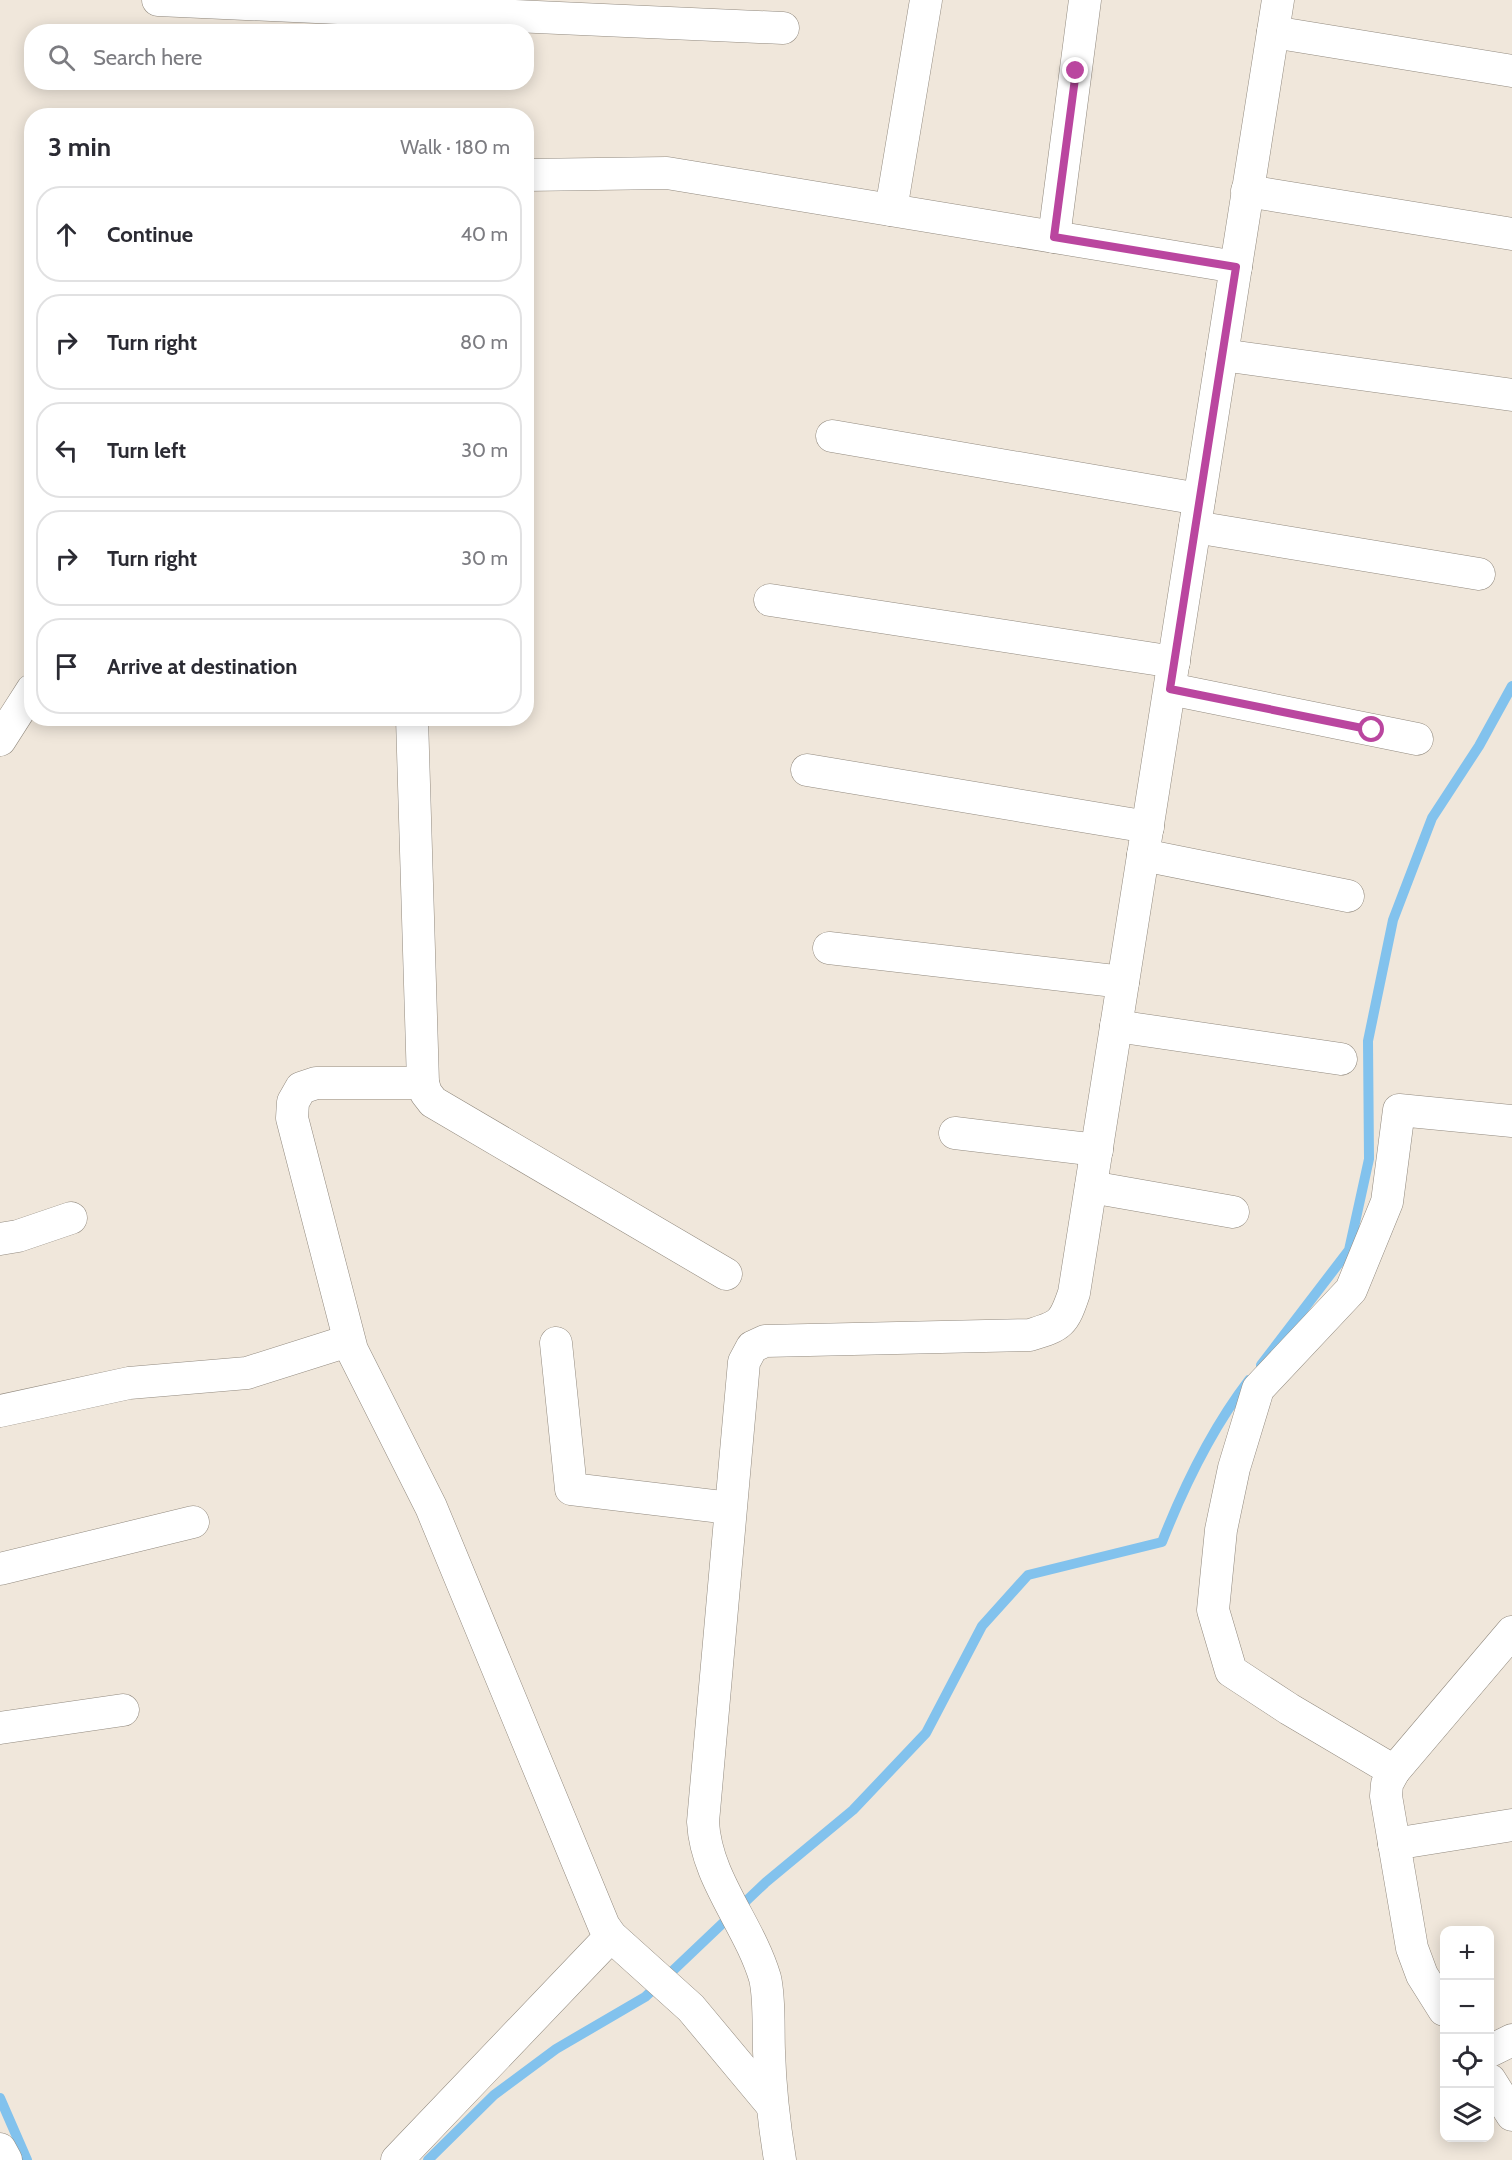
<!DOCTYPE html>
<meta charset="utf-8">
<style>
:root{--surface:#fff;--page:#f7f7f7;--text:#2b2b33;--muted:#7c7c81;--line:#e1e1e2}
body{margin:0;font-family:Cabin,sans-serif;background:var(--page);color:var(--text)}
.controls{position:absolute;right:18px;bottom:18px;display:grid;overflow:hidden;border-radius:12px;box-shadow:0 3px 15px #0003}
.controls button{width:54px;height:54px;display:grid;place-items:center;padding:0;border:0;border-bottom:2px solid var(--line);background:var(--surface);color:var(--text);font:30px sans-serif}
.stop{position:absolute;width:18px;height:18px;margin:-14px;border:4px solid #ba469f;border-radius:50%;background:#fff}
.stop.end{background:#ba469f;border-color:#fff;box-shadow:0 2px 6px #0008}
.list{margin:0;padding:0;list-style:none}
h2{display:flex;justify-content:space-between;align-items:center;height:78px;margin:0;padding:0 24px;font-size:26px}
h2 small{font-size:20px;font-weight:400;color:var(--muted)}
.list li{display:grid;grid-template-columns:39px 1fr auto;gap:18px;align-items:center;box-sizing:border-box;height:96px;margin:0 12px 12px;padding:0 12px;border:2px solid var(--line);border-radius:24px}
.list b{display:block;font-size:22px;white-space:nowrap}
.list em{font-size:20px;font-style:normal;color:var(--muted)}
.icon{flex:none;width:33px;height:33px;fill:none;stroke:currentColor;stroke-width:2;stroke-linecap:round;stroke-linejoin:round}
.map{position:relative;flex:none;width:1512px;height:2160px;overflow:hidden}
.search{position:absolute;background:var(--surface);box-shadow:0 3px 15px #0003;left:24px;top:24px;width:510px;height:66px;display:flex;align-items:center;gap:15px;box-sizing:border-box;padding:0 21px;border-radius:24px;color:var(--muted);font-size:22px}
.panel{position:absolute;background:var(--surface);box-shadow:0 3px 15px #0003;left:24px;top:108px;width:510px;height:618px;border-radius:24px}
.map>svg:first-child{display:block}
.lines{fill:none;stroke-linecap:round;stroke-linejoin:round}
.stream{stroke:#82c2ed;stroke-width:10}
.minor-casing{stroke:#928a7f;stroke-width:33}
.minor{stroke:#fff;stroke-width:32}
.route{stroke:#ba469f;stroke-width:8}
</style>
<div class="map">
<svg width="1512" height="2160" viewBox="0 0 1512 2160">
<rect width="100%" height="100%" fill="#f0e7db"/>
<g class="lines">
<g class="stream">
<path d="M1261,1365L1349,1250L1369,1159L1368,1041L1393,920L1432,818L1479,746L1512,686"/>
<path d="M0,2098L27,2160"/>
<path d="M428,2160L494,2095L556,2049L645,1997L765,1883L853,1810L926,1733L982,1626L1028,1575L1162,1542C1184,1486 1213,1427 1249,1380"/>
</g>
<defs>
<g id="minor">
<path d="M158,0L783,28"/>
<path d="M1273,32L1512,71"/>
<path d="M526,175L667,173L1236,267"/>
<path d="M1247,191L1512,234"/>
<path d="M891,210L926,0"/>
<path d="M1054,237L1085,0"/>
<path d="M1222,355L1512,395"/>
<path d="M832,436L1199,499"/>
<path d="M1195,527L1479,574"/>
<path d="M770,600L1174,662"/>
<path d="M1170,689L1417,739"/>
<path d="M412,718L423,1083L426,1093L433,1102L726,1274"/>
<path d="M0,740L32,690"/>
<path d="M807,770L1148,827"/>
<path d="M1143,855L1348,896"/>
<path d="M829,948L1123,982"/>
<path d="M1116,1026L1341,1059"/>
<path d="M423,1083H316L301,1088L293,1102L292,1118L352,1350L431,1507L604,1926L611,1936L691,2008L771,2104"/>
<path d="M955,1133L1097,1150"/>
<path d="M1091,1187L1233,1212"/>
<path d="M0,1239L18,1236L71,1218"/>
<path d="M556,1343L571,1489L730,1508"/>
<path d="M0,1411L129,1383L247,1373L348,1341"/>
<path d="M0,1569L193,1522"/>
<path d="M0,1728L123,1710"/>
<path d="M1394,1771L1289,1709L1231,1671L1213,1610L1221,1530L1234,1468L1258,1389L1351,1290L1387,1202L1399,1110L1512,1121"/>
<path d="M1394,1844L1512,1825"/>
<path d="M1444,2010L1422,1975L1412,1948L1386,1796L1387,1784L1394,1771L1512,1632"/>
<path d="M1490,2051L1512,2040"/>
<path d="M1490,2080L1512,2115"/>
<path d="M0,2149L6,2160"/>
<path d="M397,2160L611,1936"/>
<path d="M780,2160C774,2123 770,2088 769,2051C768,2029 770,1999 765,1978C749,1924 706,1879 703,1822L744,1362L752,1347L765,1341L1030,1335C1061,1326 1064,1323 1074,1293L1278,0"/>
</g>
</defs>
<use href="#minor" class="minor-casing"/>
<use href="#minor" class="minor"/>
</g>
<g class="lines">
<path class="route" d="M1076,71L1054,237L1236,267L1170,689L1372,730"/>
</g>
</svg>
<div class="controls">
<button>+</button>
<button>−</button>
<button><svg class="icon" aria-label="locate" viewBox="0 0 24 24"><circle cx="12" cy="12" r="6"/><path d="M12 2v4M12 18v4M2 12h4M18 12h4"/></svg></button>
<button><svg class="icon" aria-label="layers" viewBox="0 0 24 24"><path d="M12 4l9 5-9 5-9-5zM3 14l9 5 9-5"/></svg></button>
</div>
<div class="stop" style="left:1372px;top:730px"></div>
<div class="stop end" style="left:1076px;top:71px"></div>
<div class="search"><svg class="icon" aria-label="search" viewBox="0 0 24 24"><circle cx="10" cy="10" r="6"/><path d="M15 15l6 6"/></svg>Search here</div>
<section class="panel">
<h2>3 min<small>Walk · 180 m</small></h2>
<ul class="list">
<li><svg class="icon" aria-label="ahead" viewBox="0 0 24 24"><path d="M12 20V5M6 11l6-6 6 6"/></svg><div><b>Continue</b></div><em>40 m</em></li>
<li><svg class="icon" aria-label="right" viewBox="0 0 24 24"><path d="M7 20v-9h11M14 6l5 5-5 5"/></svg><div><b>Turn right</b></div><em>80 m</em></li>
<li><svg class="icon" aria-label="left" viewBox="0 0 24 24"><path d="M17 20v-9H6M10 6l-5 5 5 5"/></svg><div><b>Turn left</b></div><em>30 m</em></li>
<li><svg class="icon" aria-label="right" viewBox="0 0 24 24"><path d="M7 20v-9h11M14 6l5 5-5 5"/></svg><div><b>Turn right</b></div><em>30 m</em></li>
<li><svg class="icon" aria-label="arrive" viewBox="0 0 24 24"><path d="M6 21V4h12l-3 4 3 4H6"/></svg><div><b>Arrive at destination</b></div></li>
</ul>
</section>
</div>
